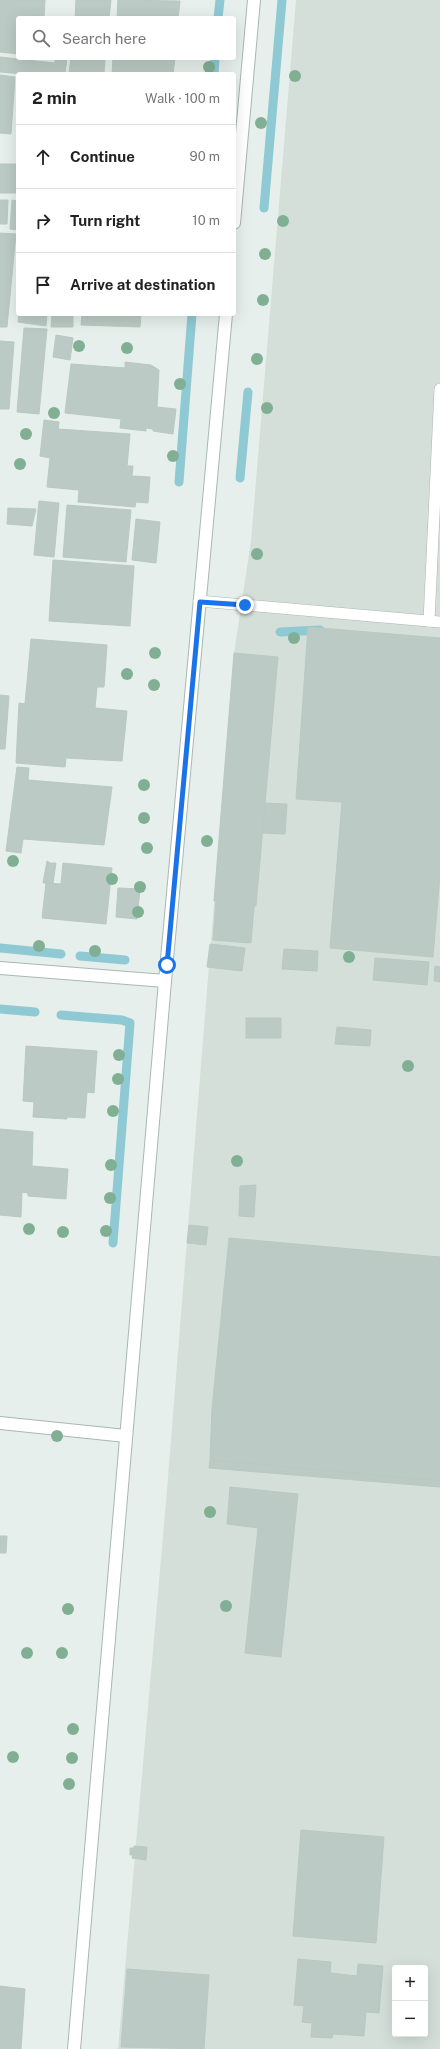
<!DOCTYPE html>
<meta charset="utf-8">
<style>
:root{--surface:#fff;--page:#f2f2f2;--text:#222;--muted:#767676;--line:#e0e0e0}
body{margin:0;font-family:"Public Sans",sans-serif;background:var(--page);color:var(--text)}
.controls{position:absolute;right:12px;bottom:12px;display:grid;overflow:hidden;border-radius:4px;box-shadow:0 4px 16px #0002}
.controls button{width:36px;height:36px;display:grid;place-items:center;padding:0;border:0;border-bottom:1px solid var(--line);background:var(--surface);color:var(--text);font:20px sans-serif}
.stop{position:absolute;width:12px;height:12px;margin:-9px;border:3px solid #1a73e8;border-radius:50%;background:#fff}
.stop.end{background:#1a73e8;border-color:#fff;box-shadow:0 1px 4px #0008}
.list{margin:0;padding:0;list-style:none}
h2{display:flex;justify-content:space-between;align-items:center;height:52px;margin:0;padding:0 16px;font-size:17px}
h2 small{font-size:13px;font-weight:400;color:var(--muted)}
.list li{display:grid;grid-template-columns:26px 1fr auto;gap:12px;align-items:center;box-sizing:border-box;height:64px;padding:0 16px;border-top:1px solid var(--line)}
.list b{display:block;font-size:15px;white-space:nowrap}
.list em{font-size:13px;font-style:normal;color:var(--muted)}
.icon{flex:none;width:22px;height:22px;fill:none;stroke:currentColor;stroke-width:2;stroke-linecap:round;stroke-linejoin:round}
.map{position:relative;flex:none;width:440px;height:2049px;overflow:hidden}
.search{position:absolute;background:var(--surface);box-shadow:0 4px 16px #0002;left:16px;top:16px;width:220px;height:44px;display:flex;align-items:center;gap:10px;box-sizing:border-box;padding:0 14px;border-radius:4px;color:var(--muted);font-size:15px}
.panel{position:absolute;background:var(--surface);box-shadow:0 4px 16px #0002;left:16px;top:72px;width:220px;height:244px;border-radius:4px}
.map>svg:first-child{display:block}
.built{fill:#d4dfda;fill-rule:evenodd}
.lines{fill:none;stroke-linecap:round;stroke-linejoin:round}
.stream{stroke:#8ec9d4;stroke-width:9}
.building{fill:#bbcac4;stroke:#b8c9c2}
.service-casing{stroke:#a8b8b2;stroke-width:12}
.minor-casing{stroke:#a8b8b2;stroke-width:14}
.service{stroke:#fff;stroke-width:11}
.minor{stroke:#fff;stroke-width:12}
.tree{fill:#80af93}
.route{stroke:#1a73e8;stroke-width:5}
</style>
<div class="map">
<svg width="440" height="2049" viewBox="0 0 440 2049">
<rect width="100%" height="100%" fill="#e6efeb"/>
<path class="built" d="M296,0H440V2049H118L166,1502L234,653L251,541ZM395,1968H425V2034H395Z"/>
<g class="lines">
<g class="stream">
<path d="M218,18L220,0"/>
<path d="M214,74L215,58"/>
<path d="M264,208L282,0"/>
<path d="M240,478L248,392"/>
<path d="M179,482L192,314"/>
<path d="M280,632L320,630"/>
<path d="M0,948L61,954"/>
<path d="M80,956L125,960"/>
<path d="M0,1009L35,1012"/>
<path d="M61,1015L122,1020L130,1023L113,1243"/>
</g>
</g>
<g class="building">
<path d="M0,0H45L44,18H18V54L0,52Z"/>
<path d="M76,0H111L109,18H75Z"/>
<path d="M118,0L180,1L178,18H117Z"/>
<path d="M0,57L55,63V58H67L65,74H23L0,72Z"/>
<path d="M71,58H105L104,74L69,72Z"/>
<path d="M113,58H175L173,74H112Z"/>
<path d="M0,75L15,77L11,134L0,133Z"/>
<rect x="0" y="164" width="18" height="29"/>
<path d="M0,200H8L7,224H0Z"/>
<path d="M12,200L18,201V230L10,229Z"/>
<path d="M0,233L16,234L7,327H0Z"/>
<path d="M19,314H47L46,326L18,322Z"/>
<path d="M52,314H73V327H51Z"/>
<path d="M82,314H141L140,327L81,325Z"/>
<path d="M24,328L47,329L39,414L17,412Z"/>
<path d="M56,335L73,338L70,360L53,357Z"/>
<path d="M0,341L14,342L9,409H0Z"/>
<path d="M125,362L151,365L159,370L157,407L176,409L173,434L153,431V429L146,428V431L120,428L121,419L65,413L71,364L125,368Z"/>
<path d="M44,420L59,422L58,429L130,434L127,466H133L132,476L150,477L148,503L136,502L135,507L78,502L79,490L47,487L50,458L40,456Z"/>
<path d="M39,501L59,503L54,557L34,555Z"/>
<path d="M67,505L131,510L126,562L63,557Z"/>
<path d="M8,508L36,509L32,526L7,524Z"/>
<path d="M136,519L160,522L156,563L132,560Z"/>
<path d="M53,560L134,566L130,626L49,621Z"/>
<path d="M308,627L440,638V875L433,957L330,948L342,802L296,799Z"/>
<path d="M31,639L107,645L104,687H97L95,708L127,711L122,761L66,758L65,767L16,763L19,703L25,704Z"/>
<path d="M234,653L278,657L256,906H254L251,943L213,940L216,901H214Z"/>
<path d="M0,695L9,696L5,749H0Z"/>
<path d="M17,767L29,768L28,780L112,787L104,845L23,839L21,853L6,851Z"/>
<path d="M265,803L287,804L285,834L263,833Z"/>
<path d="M47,861L50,863H56L53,883H43Z"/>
<path d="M63,863L112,868L106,924L42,918L46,883L61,884Z"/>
<path d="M118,888L140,889L137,919L116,917Z"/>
<path d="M210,944L245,948L242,971L207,967Z"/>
<path d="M284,949L318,951L317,971L282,969Z"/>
<path d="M375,958L429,962L427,985L373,980Z"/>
<path d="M435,966L440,967V982L434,981Z"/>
<rect x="246" y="1018" width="35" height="20"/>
<path d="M337,1027L371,1030L370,1046L335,1044Z"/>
<path d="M26,1046L97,1051L94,1093L87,1092L85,1118L67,1117V1119L33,1117L34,1102L23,1101Z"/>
<path d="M0,1129L33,1132L32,1166L68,1169L66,1199L28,1196V1193L22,1192L21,1217L0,1215Z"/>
<path d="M256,1185L254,1217L239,1216L240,1186Z"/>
<path d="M189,1225L208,1227L206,1245L187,1243Z"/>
<path d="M229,1238L440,1257V1481L210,1460L212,1408Z"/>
<path d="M210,1460L440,1481V1487L209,1468Z"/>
<path d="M230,1487L298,1494L281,1657L245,1653L258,1528L227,1524Z"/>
<path d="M0,1536H7L6,1553H0Z"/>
<path d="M301,1830L384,1837L376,1943L293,1936Z"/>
<path d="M134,1846L147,1847L146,1860L132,1858L133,1855H130V1848H134Z"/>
<path d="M298,1959L331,1962L330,1973L357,1976L358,1964L383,1966L379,2013L366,2012L364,2036L333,2034L332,2038L311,2037L312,2023L302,2022L304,2006L294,2005Z"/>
<path d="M127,1969L209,1975L204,2049L121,2047Z"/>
<path d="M0,1986L25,1989L21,2049H0Z"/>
</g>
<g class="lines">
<defs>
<g id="service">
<path d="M199,601L440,622"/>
<path d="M429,621L440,389"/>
</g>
<g id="minor">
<path d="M234,223L254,0"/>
<path d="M0,968L165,981"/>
<path d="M0,1423L126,1436"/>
<path d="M74,2049L165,981L226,314"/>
</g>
</defs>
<use href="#service" class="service-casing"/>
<use href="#minor" class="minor-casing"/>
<use href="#service" class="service"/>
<use href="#minor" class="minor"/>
</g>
<g class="tree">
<circle cx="209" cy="67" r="6"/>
<circle cx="295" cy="76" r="6"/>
<circle cx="261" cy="123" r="6"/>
<circle cx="283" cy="221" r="6"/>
<circle cx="265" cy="254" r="6"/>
<circle cx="263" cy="300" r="6"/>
<circle cx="79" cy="346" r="6"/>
<circle cx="127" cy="348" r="6"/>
<circle cx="257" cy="359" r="6"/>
<circle cx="180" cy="384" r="6"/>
<circle cx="267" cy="408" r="6"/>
<circle cx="54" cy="413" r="6"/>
<circle cx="26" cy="434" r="6"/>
<circle cx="173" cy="456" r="6"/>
<circle cx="20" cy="464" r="6"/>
<circle cx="257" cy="554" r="6"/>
<circle cx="294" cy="638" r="6"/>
<circle cx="155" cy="653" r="6"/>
<circle cx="127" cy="674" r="6"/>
<circle cx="154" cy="685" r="6"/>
<circle cx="144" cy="785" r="6"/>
<circle cx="144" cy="818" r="6"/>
<circle cx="207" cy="841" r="6"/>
<circle cx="147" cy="848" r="6"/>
<circle cx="13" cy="861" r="6"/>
<circle cx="112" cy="879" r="6"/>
<circle cx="140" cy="887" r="6"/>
<circle cx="138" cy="912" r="6"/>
<circle cx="39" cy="946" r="6"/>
<circle cx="95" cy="951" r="6"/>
<circle cx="349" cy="957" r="6"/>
<circle cx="119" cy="1055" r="6"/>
<circle cx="408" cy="1066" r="6"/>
<circle cx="118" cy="1079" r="6"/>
<circle cx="113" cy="1111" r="6"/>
<circle cx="237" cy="1161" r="6"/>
<circle cx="111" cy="1165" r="6"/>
<circle cx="110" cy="1198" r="6"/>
<circle cx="29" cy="1229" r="6"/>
<circle cx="106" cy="1231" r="6"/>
<circle cx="63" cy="1232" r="6"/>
<circle cx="57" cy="1436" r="6"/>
<circle cx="210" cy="1512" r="6"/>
<circle cx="226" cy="1606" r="6"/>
<circle cx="68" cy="1609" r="6"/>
<circle cx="27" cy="1653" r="6"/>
<circle cx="62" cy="1653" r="6"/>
<circle cx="73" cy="1729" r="6"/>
<circle cx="13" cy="1757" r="6"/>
<circle cx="72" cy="1758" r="6"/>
<circle cx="69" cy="1784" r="6"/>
</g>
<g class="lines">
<path class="route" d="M167,965L200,602L245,605"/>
</g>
</svg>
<div class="controls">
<button>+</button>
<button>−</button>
</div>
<div class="stop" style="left:167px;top:965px"></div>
<div class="stop end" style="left:245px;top:605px"></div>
<div class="search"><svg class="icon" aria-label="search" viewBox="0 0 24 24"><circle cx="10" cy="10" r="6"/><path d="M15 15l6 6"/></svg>Search here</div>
<section class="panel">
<h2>2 min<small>Walk · 100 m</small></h2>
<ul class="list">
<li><svg class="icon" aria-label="ahead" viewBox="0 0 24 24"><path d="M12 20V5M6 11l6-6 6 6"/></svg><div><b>Continue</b></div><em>90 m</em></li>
<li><svg class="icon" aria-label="right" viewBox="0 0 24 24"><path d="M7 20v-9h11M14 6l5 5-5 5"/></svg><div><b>Turn right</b></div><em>10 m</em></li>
<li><svg class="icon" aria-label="arrive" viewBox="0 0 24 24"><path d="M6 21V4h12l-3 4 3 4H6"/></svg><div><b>Arrive at destination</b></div></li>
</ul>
</section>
</div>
